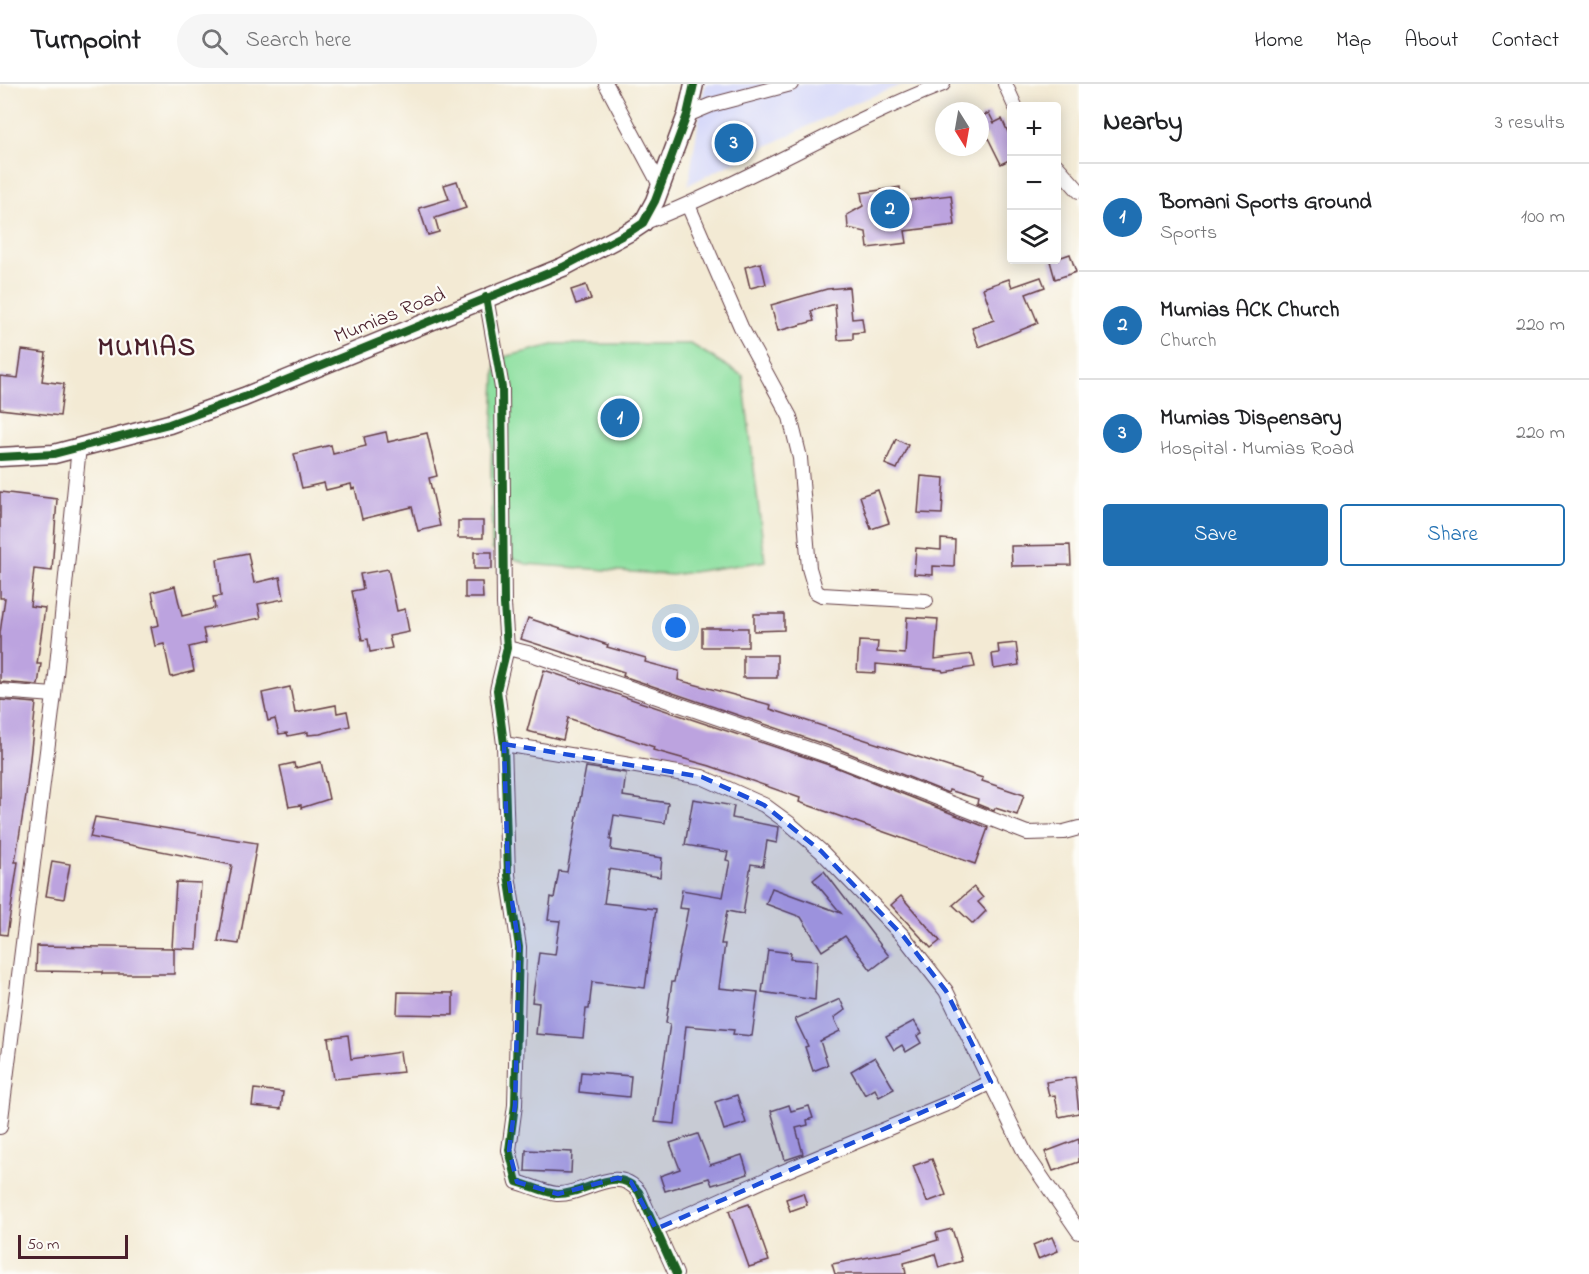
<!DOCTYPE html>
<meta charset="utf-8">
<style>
:root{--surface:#fff;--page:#f6f6f6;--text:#202124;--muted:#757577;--line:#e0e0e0;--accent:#1f6fb2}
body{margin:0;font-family:"Indie Flower",sans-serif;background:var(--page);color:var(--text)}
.controls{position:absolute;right:18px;top:18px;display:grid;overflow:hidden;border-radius:6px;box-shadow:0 3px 15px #0003}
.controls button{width:54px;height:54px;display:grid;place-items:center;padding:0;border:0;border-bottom:2px solid var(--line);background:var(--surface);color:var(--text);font:30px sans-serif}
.compass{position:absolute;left:935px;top:18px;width:54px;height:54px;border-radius:50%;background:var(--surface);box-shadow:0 3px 15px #0003;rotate:169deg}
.scale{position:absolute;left:18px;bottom:15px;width:110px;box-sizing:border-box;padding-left:6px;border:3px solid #4a1f2b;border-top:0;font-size:16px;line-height:21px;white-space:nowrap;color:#4a1f2b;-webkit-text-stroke:4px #fdfcf7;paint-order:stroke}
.you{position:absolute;left:676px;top:544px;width:21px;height:21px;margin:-15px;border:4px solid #fff;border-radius:50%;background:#1a73e8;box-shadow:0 0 0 9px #1a73e833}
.badge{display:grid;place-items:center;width:39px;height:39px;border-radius:50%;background:var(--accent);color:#fff;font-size:20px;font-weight:700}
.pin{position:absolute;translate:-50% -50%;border:3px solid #fff;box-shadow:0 2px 6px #0006}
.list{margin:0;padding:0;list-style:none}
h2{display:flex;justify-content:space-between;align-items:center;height:78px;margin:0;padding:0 24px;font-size:26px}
h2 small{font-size:20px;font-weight:400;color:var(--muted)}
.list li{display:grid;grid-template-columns:39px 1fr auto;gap:18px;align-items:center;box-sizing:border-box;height:108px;padding:0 24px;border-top:2px solid var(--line)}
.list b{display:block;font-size:22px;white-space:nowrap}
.list p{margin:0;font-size:20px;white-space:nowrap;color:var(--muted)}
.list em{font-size:20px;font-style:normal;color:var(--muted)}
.actions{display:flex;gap:12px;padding:18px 24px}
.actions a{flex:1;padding:14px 0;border:2px solid var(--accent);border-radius:6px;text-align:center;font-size:21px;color:var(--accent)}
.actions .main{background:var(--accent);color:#fff}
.icon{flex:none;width:33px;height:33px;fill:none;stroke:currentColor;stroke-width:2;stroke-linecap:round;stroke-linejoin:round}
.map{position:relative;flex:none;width:1079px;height:1190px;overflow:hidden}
header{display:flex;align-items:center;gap:36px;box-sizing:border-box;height:84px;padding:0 30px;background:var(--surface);border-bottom:2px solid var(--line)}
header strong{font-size:28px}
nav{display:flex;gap:33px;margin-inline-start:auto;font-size:21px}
.search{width:420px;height:54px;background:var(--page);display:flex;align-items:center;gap:15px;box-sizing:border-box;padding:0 21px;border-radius:33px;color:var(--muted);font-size:22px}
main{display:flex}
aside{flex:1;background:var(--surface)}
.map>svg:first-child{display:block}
.built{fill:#d6d8f9}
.green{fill:#8ee0a0;stroke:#6c8066;stroke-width:1.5}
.building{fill:#bca3df}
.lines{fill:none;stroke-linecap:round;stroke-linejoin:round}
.minor-casing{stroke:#633d44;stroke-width:16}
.tertiary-casing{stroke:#633d44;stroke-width:21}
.minor{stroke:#fff;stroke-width:14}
.tertiary{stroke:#fff;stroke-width:18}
.cycleway-casing{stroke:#fdfcf7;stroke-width:11}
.cycleway{stroke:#1b5e20;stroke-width:8}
.marked{fill:#1d4ed8;fill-opacity:0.2;stroke:#1d4ed8;stroke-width:4.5;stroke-dasharray:12 8;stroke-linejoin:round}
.labels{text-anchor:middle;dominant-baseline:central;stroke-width:4.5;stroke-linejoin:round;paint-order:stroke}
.street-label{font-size:21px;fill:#4a1f2b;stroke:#fdfcf7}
.district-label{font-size:27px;font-weight:bold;letter-spacing:1.5px;fill:#4a1f2b;stroke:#fdfcf7}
</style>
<header>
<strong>Turnpoint</strong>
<div class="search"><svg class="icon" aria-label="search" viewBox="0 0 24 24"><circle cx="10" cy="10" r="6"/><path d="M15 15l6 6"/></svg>Search here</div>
<nav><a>Home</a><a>Map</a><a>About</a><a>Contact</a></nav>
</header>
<main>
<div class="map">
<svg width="1079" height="1190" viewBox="0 0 1079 1190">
<rect width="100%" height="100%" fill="#fdfcf7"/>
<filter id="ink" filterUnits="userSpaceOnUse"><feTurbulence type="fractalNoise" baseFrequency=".0167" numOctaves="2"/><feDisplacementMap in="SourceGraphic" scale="12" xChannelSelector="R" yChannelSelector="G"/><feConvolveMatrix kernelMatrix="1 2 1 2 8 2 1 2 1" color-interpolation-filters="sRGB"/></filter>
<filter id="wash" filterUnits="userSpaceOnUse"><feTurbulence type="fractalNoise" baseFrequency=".008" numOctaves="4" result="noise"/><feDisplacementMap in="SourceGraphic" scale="24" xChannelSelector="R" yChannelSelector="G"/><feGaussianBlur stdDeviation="1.35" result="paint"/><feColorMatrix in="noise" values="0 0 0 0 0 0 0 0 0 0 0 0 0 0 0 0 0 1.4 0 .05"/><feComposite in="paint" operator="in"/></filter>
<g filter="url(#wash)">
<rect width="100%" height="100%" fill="#f3ead4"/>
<path class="built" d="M705,0H904L857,18L688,101Z"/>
<path class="green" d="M557,260H691L743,292L765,477L672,491L526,480L492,465L491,376L496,275Z"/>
<g id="blocks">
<g class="building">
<path d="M989,29L994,39L1002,35L1011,55V75L1001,80L986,50L980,53V33Z"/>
<path d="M457,97L466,124L435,134L439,148L428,151L419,124L449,115L444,101Z"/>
<path d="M900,103L901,117L951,111L955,141L905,147L907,159L868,164L866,148L848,144L847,131L863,122L861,109Z"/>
<path d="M1070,170L1076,188L1055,195L1050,177Z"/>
<path d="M761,179L766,200L750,204L745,183Z"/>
<path d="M1041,193L1045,203L1026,210L1038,239L979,263L972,244L994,236L983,204L1009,195L1012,203Z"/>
<path d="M586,201L591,215L576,220L571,206Z"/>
<path d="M849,203L852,235L862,234L864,248L853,249V255L838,256L835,220L811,227L814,237L778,247L771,221L827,205Z"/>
<path d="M22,266L46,269L42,297L64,300L60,332L0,325V292L18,294Z"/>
<path d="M386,348L388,358L427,349L437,392L429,394L440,442L418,447L412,423L362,435L355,404L352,405L351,400L326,406L324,399L302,404L294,370L331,361L333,370L366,362L364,353Z"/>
<path d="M896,355L908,361L897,385L885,380Z"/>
<path d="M921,392L944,394L942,430L918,429Z"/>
<path d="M878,406L889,439L871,445L860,412Z"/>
<path d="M0,408L57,415L52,487L34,485L30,522L45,524L37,580H41L38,601L0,598V549L5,514H0Z"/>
<rect x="458" y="437" width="25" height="17"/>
<path d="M941,455L955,456L954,483L933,482V491L914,490L916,464L941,466Z"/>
<path d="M1070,461L1071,481L1012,482L1011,462Z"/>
<rect x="474" y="468" width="18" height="17"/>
<path d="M248,469L254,499L280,493L284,515L258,520L261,534L203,545L206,559L189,563L194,587L171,593L164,560L155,562L151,543L159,541L152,508L175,502L182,532L215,524L213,513L221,512L217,475Z"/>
<path d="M388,485L397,527L405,525L409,548L389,552L392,564L370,568L368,555L362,556L352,507L363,505L360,490Z"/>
<path d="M465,498H482L483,514H465Z"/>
<path d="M754,530H784V546L754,547Z"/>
<path d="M907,533L938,535L935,575L972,570L975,583L943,588L942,586L876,580V589L857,588L859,557L878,558L877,568L905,570Z"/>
<path d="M528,534L608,561L607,563L646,574L645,578L679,587L678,596L771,621L770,625L983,694L982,697L1024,711L1017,731L995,724L994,727L977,720L978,715L949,706L948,709L841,666L623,592L624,588L521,555Z"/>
<rect x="702" y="544" width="46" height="19"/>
<path d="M1016,559L1019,581L994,585L992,570L999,569L998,561Z"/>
<rect x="743" y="571" width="34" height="23"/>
<path d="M544,586L835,683L988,744L975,780L799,718L800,714L710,682L653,666L654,663L568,634L563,656L527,647Z"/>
<path d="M290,603L295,629L336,621L337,629L347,627L350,642L320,650L308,651V648L288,652L287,649L279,650L275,635L268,637L262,609Z"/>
<path d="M0,616L36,619L26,711L15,778H18L7,851L0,850Z"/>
<path d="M321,678L329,715L301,724V721L289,723L280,682L294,679L295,684Z"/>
<path d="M586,683L626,689L623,712L668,719L665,739L614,731L610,756H612L611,766L662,774L660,793L609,785L604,819L656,825L645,904L592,898L589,925H586L583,954L536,950L539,919L532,918L539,869L555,871L560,837L548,836L551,813L554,814L559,787L567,788Z"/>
<path d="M693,715L734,722L732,734L779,743L777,759L767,757L763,782L751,780L743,830L727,827L721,860H725L719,904L758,908L752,952L733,950L734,946L686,942L675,1040L655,1038L670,940L666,939L672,898H674L688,825L679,824L682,806L723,813L730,777L726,776L728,768L685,761Z"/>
<path d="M95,733L257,759L239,860L218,857L232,781L90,753Z"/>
<path d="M52,777L70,780L64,815L46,812Z"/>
<path d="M824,787L889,872L871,886L845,852L822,867L801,833L766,820L772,804L841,829L813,796Z"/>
<path d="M176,798L201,799L197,865L172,864Z"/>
<path d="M974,803L983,814L978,818L986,827L973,840L953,821Z"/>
<path d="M901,812L940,857L931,864L891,821Z"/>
<path d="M37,862L174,864V890H102V888L36,887Z"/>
<path d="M768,866L791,869L790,875L817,877L815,916L762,908Z"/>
<path d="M398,908L453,909V931L397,930Z"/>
<path d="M840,915L845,926L834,934L840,947L820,957L828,981L813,987L805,963L808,962L795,935Z"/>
<path d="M914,937L922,949L917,952L921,959L906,968L902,961L894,966L886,952Z"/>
<path d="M348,951L351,975L400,968L403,988L334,995L328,954Z"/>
<path d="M875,973L894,1005L879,1013L875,1005L865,1011L851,987Z"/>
<path d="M581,988L631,992L629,1013L579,1008Z"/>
<path d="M1075,993L1079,1029L1059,1033L1055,1011L1049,1012L1046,998Z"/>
<path d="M254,1005L283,1008L281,1025L252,1022Z"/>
<path d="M737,1011L746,1039L724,1046L715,1018Z"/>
<path d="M789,1021L791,1027L809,1022L813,1034L807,1036L808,1041L796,1044L803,1070L785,1076L771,1027Z"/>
<path d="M698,1050L710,1081L742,1071L748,1090L712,1101L709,1094L665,1107L660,1092L680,1085L670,1059Z"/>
<path d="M1079,1055V1078L1053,1087L1045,1068Z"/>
<path d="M526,1066L572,1068L571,1089L525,1087Z"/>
<path d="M932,1075L946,1111L927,1118L913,1082Z"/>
<path d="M803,1109L807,1121L790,1127L786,1115Z"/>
<path d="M749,1120L769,1177L749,1183L729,1127Z"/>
<path d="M952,1145L962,1177L939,1184L935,1170L904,1179L906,1190H835L832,1180L901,1167L938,1156L936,1149Z"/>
<path d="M1052,1153L1058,1167L1038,1175L1033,1161Z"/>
</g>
</g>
</g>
<g filter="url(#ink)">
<use href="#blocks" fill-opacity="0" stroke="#633d44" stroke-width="1.5"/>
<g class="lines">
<defs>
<g id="minor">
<path d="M606,0L661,103"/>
<path d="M1005,0L1015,22"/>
<path d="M687,31L711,21L791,0"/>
<path d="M1056,81L1079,107"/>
<path d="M688,121L741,243L790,333L800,374L809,484L816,508L822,511L926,517"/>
<path d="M643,139C746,99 840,40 943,0"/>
<path d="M486,213L502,304L504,520L507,564L497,606L504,660L508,791L519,863L515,1021L509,1066L517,1098C529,1101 545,1109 557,1110C586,1111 616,1079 639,1108L676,1190"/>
<path d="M507,564L528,569L838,675L1027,749L1064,748L1079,744"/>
<path d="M0,607L54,611"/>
<path d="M504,660L702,693L764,721L790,740L821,767L904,853L946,907L1025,1069L1079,1148"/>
<path d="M0,1043L54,611L79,363"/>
<path d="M656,1145L778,1090L951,1018L991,998"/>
</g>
<path id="tertiary" d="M0,373L54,370L169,340L244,313L563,183L631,147L643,139L655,117L687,31L694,0"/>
</defs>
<use href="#minor" class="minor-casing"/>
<use href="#tertiary" class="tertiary-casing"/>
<use href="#minor" class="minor"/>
<use href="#tertiary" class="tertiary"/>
<defs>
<g id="cycleway">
<path d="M486,213L502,304L504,520L507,564L497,606L504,660L508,791L519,863L515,1021L509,1066L517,1098C529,1101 545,1109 557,1110C586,1111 616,1079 639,1108L676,1190"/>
<path d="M0,373L54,370L169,340L244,313L563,183L631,147L643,139L655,117L687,31L694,0"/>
</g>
</defs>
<use href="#cycleway" class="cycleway-casing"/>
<use href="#cycleway" class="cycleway"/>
</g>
</g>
<path class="marked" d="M504,660L702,693L764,721L821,767L904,853L946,907L991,998L656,1145L631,1098L618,1094L558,1110L517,1098L509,1066L515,1021L519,863L508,791Z"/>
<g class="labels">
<g class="street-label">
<text transform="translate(390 232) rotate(-22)">Mumias Road</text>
</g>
<g class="district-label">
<text x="147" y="264">MUMIAS</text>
</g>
</g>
</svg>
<div class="controls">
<button>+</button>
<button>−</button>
<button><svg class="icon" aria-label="layers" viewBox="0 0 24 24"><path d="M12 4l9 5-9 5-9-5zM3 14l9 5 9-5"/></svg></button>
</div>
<svg class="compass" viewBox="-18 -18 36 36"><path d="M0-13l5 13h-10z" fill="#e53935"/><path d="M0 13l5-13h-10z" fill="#757577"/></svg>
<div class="scale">50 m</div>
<div class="you"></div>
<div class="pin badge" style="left:620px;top:334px">1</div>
<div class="pin badge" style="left:890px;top:125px">2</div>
<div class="pin badge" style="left:734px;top:59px">3</div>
</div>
<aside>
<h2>Nearby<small>3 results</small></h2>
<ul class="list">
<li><span class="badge">1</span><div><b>Bomani Sports Ground</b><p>Sports</p></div><em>100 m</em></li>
<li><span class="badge">2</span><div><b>Mumias ACK Church</b><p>Church</p></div><em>220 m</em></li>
<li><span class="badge">3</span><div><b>Mumias Dispensary</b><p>Hospital · Mumias Road</p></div><em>220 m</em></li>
</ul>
<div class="actions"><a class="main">Save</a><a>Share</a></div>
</aside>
</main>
